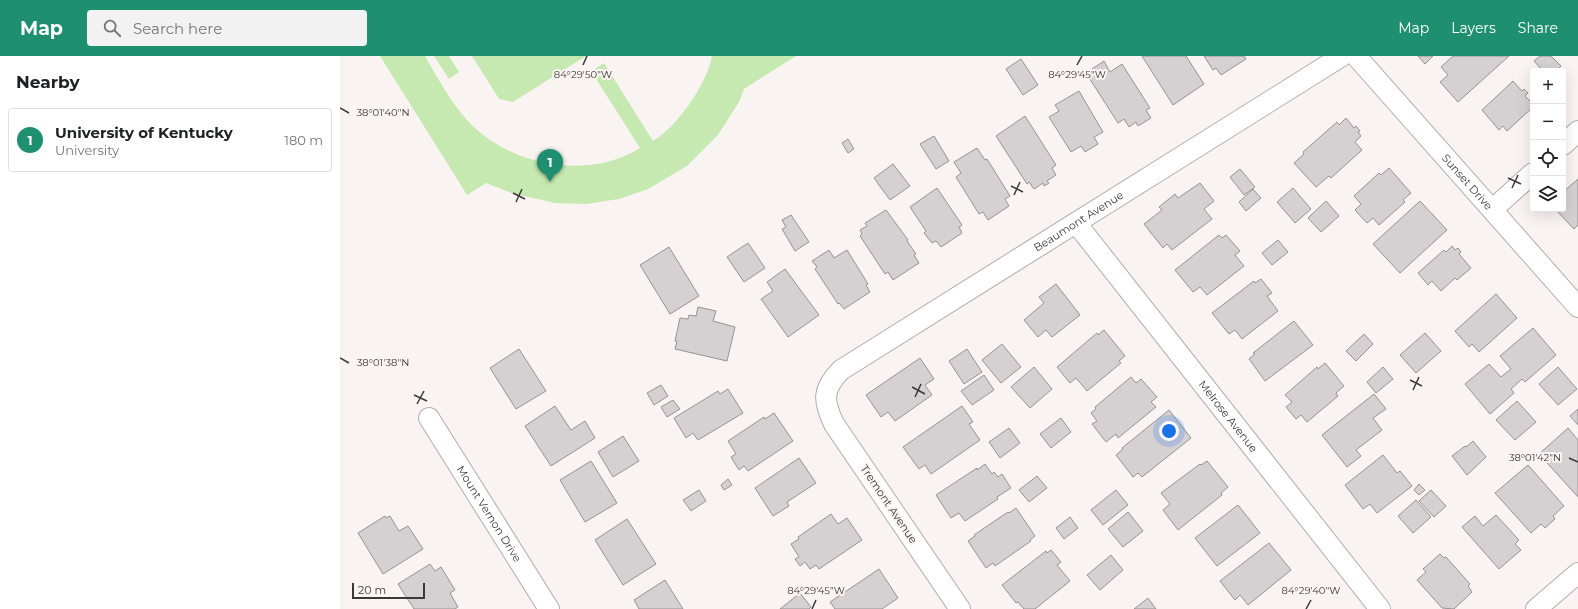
<!DOCTYPE html>
<meta charset="utf-8">
<style>
:root{--surface:#fff;--page:#f2f2f2;--text:#202124;--muted:#757577;--line:#e0e0e0;--accent:#1e8f6f}
body{margin:0;font-family:Montserrat,sans-serif;background:var(--page);color:var(--text)}
.controls{position:absolute;right:12px;top:12px;display:grid;overflow:hidden;border-radius:4px;box-shadow:0 4px 16px #0002}
.controls button{width:36px;height:36px;display:grid;place-items:center;padding:0;border:0;border-bottom:1px solid var(--line);background:var(--surface);color:var(--text);font:20px sans-serif}
.scale{position:absolute;left:12px;bottom:10px;width:73px;box-sizing:border-box;padding-left:4px;border:2px solid #3b3838;border-top:0;font-size:11px;line-height:14px;white-space:nowrap;color:#3b3838;-webkit-text-stroke:3px #f9f4f1;paint-order:stroke}
.you{position:absolute;left:829px;top:375px;width:14px;height:14px;margin:-10px;border:3px solid #fff;border-radius:50%;background:#1a73e8;box-shadow:0 0 0 6px #1a73e833}
.badge{display:grid;place-items:center;width:26px;height:26px;border-radius:50%;background:var(--accent);color:#fff;font-size:13px;font-weight:700}
.pin{position:absolute;translate:-50% -33px;filter:drop-shadow(0 1px 2px #0008)}
.pin::after{content:'';position:absolute;top:21px;width:14px;height:12px;background:inherit;clip-path:polygon(0 0,100% 0,50% 100%)}
.list{margin:0;padding:0;list-style:none}
h2{display:flex;justify-content:space-between;align-items:center;height:52px;margin:0;padding:0 16px;font-size:17px}
h2 small{font-size:13px;font-weight:400;color:var(--muted)}
.list li{display:grid;grid-template-columns:26px 1fr auto;gap:12px;align-items:center;box-sizing:border-box;height:64px;margin:0 8px 8px;padding:0 8px;border:1px solid var(--line);border-radius:4px}
.list b{display:block;font-size:15px;white-space:nowrap}
.list p{margin:0;font-size:13px;white-space:nowrap;color:var(--muted)}
.list em{font-size:13px;font-style:normal;color:var(--muted)}
.icon{flex:none;width:22px;height:22px;fill:none;stroke:currentColor;stroke-width:2;stroke-linecap:round;stroke-linejoin:round}
.map{position:relative;flex:none;width:1238px;height:553px;overflow:hidden}
header{display:flex;align-items:center;gap:24px;box-sizing:border-box;height:56px;padding:0 20px;background:var(--accent);color:#fff}
header strong{font-size:19px}
nav{display:flex;gap:22px;margin-inline-start:auto;font-size:14px}
.search{width:280px;height:36px;background:var(--page);display:flex;align-items:center;gap:10px;box-sizing:border-box;padding:0 14px;border-radius:4px;color:var(--muted);font-size:15px}
main{display:flex}
aside{flex:1;background:var(--surface)}
.map>svg:first-child{display:block}
.green{fill:#c6e9b2}
.building{fill:#d5d0d2;stroke:#979294}
.lines{fill:none;stroke-linecap:round;stroke-linejoin:round}
.street-casing{stroke:#b2adab;stroke-width:22}
.street{stroke:#fff;stroke-width:20}
.ticks{fill:none;stroke:#3b3838;stroke-width:1.5}
.labels{text-anchor:middle;dominant-baseline:central;stroke-width:4;stroke-linejoin:round;paint-order:stroke}
.street-label{font-size:11px;fill:#3b3838;stroke:#f9f4f1}
.ticks-label{font-size:10px;text-anchor:middle;fill:#3b3838;stroke:#f9f4f1;stroke-width:4;stroke-linejoin:round;paint-order:stroke}
</style>
<header>
<strong>Map</strong>
<div class="search"><svg class="icon" aria-label="search" viewBox="0 0 24 24"><circle cx="10" cy="10" r="6"/><path d="M15 15l6 6"/></svg>Search here</div>
<nav><a>Map</a><a>Layers</a><a>Share</a></nav>
</header>
<main>
<aside>
<h2>Nearby<small></small></h2>
<ul class="list">
<li><span class="badge">1</span><div><b>University of Kentucky</b><p>University</p></div><em>180 m</em></li>
</ul>
</aside>
<div class="map">
<svg width="1238" height="553" viewBox="0 0 1238 553">
<rect width="100%" height="100%" fill="#f9f4f1"/>
<g class="green">
<path d="M40,0H85C96,19 107,39 121,57C161,108 244,127 300,92L251,15L264,7L313,85C337,71 367,28 372,0H456L404,33L399,46L378,79L347,110L308,133L279,143L246,148L215,147L171,137L146,127L127,139Z"/>
<path d="M94,0H109L119,16L109,23Z"/>
<path d="M132,0H246L173,46L159,43Z"/>
</g>
<g class="building">
<path d="M802,0H846L864,28L833,49Z"/>
<path d="M864,0H904L906,3L881,19L876,12L873,14Z"/>
<path d="M1078,0H1093L1085,8Z"/>
<path d="M1113,0H1169L1118,46L1100,26L1108,19L1101,11Z"/>
<path d="M1200,0H1211L1221,10L1216,15H1203L1194,5Z"/>
<path d="M681,3L698,29L683,39L666,13Z"/>
<path d="M764,5L770,16L782,8L810,52L806,54L811,62L798,70L796,66L789,71L784,63L778,67L746,17Z"/>
<path d="M1173,25L1182,35L1184,33L1188,37L1185,40L1193,48V51L1167,75L1163,70L1159,74L1142,54Z"/>
<path d="M739,35L763,76L754,81L758,88L745,96L741,90L731,96L709,61L719,55L715,49Z"/>
<path d="M685,60L716,109L712,112L716,119L707,125L709,127L704,130L703,127L694,133L689,126L687,128L656,80Z"/>
<path d="M1006,62L1014,72L1016,70L1020,75L1018,76L1021,80L1015,86L1022,94L991,122L989,120L976,131L954,107L964,98L963,96L997,66L999,69Z"/>
<path d="M594,80L609,105L596,113L580,88Z"/>
<path d="M508,83L514,93L508,97L502,87Z"/>
<path d="M637,92L645,104L647,103L670,140L665,143L669,150L648,164L643,156L639,158L616,121L621,117L614,106Z"/>
<path d="M553,108L570,130L550,144L534,122Z"/>
<path d="M1049,112L1071,137L1063,144L1065,146L1039,169L1033,162L1027,167L1015,154L1021,148L1014,140L1039,117L1041,119Z"/>
<path d="M900,113L915,131L904,139L890,121Z"/>
<path d="M1238,123V169L1234,173L1215,153H1223V136Z"/>
<path d="M860,127L874,145L864,153L872,163L832,194L827,188L823,192L804,168L822,154L819,151L835,138L838,142Z"/>
<path d="M597,132L622,169L619,171L622,177L601,191L596,185L592,187L584,177L586,175L570,151Z"/>
<path d="M953,132L971,153L955,167L937,146Z"/>
<path d="M913,133L921,142L906,155L899,146Z"/>
<path d="M986,145L999,160L981,176L968,162Z"/>
<path d="M1080,145L1107,174L1060,217L1033,188Z"/>
<path d="M546,154L568,184L567,185L576,198L574,199L579,207L553,224L548,216L545,218L520,180L522,178L520,174L527,170L525,167Z"/>
<path d="M451,159L469,186L455,195L442,173L446,171L442,164Z"/>
<path d="M879,179L882,182L886,179L900,195L895,199L904,210L867,239L860,231L853,236L835,214Z"/>
<path d="M938,184L948,196L932,209L922,197Z"/>
<path d="M408,187L425,212L404,226L387,201Z"/>
<path d="M1112,190L1115,194L1118,192L1121,196L1119,198L1131,212L1117,224L1115,222L1101,235L1092,225L1088,229L1078,217L1104,194L1106,196Z"/>
<path d="M329,191L359,240L330,258L300,209Z"/>
<path d="M489,194L494,202L507,194L528,228L526,229L530,236L504,253L499,247L498,248L475,213L477,211L472,205Z"/>
<path d="M445,213L479,259L448,281L421,243L433,235L427,226Z"/>
<path d="M921,223L932,237L927,240L938,255L902,283L895,274L889,278L872,257L914,225L915,227Z"/>
<path d="M716,228L740,259L712,281L706,274L698,281L684,264L704,247L699,241Z"/>
<path d="M1156,238L1177,262L1139,296L1132,288L1129,291L1115,275Z"/>
<path d="M358,251L376,255L373,265L395,271L387,305L335,293L337,285H335L340,262L348,263L349,259L356,260Z"/>
<path d="M954,265L973,289L925,325L909,303L915,298L913,297Z"/>
<path d="M1193,272L1216,299L1185,326L1182,323L1171,333L1174,337L1150,358L1125,328L1149,308L1161,321L1171,313L1160,300Z"/>
<path d="M764,274L785,300L779,305L781,307L747,335L736,322L730,327L717,311L757,277L758,279Z"/>
<path d="M1085,277L1101,295L1076,317L1060,299Z"/>
<path d="M1024,278L1033,288L1016,305L1006,295Z"/>
<path d="M662,288L681,311L661,327L642,304Z"/>
<path d="M179,293L206,335L176,353L150,312Z"/>
<path d="M627,293L642,316L624,328L609,305Z"/>
<path d="M580,302L594,323L585,329L592,339L555,365L548,356L541,361L526,339Z"/>
<path d="M985,307L1004,330L996,337L998,340L967,366L961,359L956,363L946,351L952,346L945,339L977,311L978,313Z"/>
<path d="M694,311L712,333L690,352L671,331Z"/>
<path d="M1043,311L1053,323L1036,337L1027,326Z"/>
<path d="M1218,311L1237,333L1218,349L1199,328Z"/>
<path d="M644,319L654,334L632,349L621,335Z"/>
<path d="M791,321L796,327L801,323L817,341L811,346L816,351L778,382L776,378L766,386L752,368L757,365L751,357L756,353L755,351Z"/>
<path d="M321,329L328,340L314,349L307,337Z"/>
<path d="M388,333L403,357L358,384L353,377L346,382L334,362L378,335L380,338Z"/>
<path d="M1034,338L1046,353L1033,362L1042,374L1016,394L1021,400L1007,411L982,379Z"/>
<path d="M333,344L340,353L327,361L321,351Z"/>
<path d="M1177,345L1196,366L1175,384L1156,364Z"/>
<path d="M215,350L231,374L245,365L255,382L211,410L185,370Z"/>
<path d="M622,350L633,366L629,368L640,384L591,418L585,409L579,413L563,391Z"/>
<path d="M1238,353V369L1230,360Z"/>
<path d="M829,354L851,382L802,421L798,417L793,421L776,399L783,393L782,392Z"/>
<path d="M434,357L453,385L408,415L404,410L399,414L391,401L396,398L388,385L424,361L425,363Z"/>
<path d="M721,362L731,376L711,392L700,378Z"/>
<path d="M669,372L680,387L660,402L649,386Z"/>
<path d="M1228,372L1238,384V441L1199,398Z"/>
<path d="M283,380L299,405L273,421L258,396Z"/>
<path d="M1133,385L1146,401L1127,419L1112,400L1125,390L1126,391Z"/>
<path d="M1043,399L1057,417L1060,415L1072,430L1037,457L1030,448L1023,453L1005,429Z"/>
<path d="M459,402L476,427L447,446L449,450L433,460L415,432Z"/>
<path d="M251,405L277,447L245,466L220,424Z"/>
<path d="M867,405L888,431L881,437L882,439L838,474L823,454L830,448L821,437L860,408L861,409Z"/>
<path d="M645,408L652,418L654,416L658,421L662,418L671,432L657,441L658,443L625,465L619,457L611,462L596,439L637,412V414Z"/>
<path d="M1188,409L1224,450L1213,460L1215,463L1205,472L1201,468L1191,477L1155,437Z"/>
<path d="M697,420L707,432L689,446L679,434Z"/>
<path d="M388,423L392,429L384,434L381,429Z"/>
<path d="M1079,428L1085,434L1079,439L1074,434Z"/>
<path d="M359,434L366,445L351,455L343,444Z"/>
<path d="M776,434L788,449L763,469L751,454Z"/>
<path d="M1091,434L1106,450L1094,461L1079,445Z"/>
<path d="M1076,444L1091,461L1073,477L1058,460Z"/>
<path d="M898,449L920,477L877,510L855,482Z"/>
<path d="M676,452L695,480L690,484L691,485L655,510L653,507L646,512L628,485L635,480L634,479L668,456L669,457Z"/>
<path d="M788,456L803,475L783,491L768,473Z"/>
<path d="M491,458L498,468L507,462L522,484L479,513L476,509L470,513L465,506L460,510L455,503L459,501L451,488L459,483L458,481Z"/>
<path d="M1156,459L1179,484L1175,488L1181,494L1159,513L1122,471L1135,460L1143,470Z"/>
<path d="M45,460L46,462L50,460L59,475L68,470L83,493L43,518L18,477Z"/>
<path d="M730,461L738,472L724,483L716,472Z"/>
<path d="M287,463L316,508L283,529L255,484Z"/>
<path d="M929,487L951,514L908,549L900,539L895,544L880,525Z"/>
<path d="M711,494L721,506L717,509L730,525L695,553H684L678,546L676,547L662,529L706,495L707,497Z"/>
<path d="M1100,498L1104,502L1106,501L1130,528L1128,530L1132,536L1114,553L1102,552L1077,524L1086,516L1083,513Z"/>
<path d="M771,499L783,514L760,534L747,519Z"/>
<path d="M90,508L95,515L101,511L115,534L110,537L118,551L115,553H74L58,528Z"/>
<path d="M539,513L558,542L542,553H495L490,546Z"/>
<path d="M325,524L343,553H299L294,544Z"/>
<path d="M460,537L471,551L469,553H440Z"/>
<path d="M808,542L816,553H794Z"/>
</g>
<g class="lines">
<defs>
<g id="street">
<path id="s1" d="M1016,0L1238,251"/>
<path d="M1223,89L1238,75"/>
<path d="M1153,153L1193,117"/>
<path id="s2" d="M736,167L1040,553"/>
<path id="s3" d="M89,362L209,553"/>
<path id="s4" d="M620,553L494,368C483,345 482,333 501,314L1002,0"/>
<path d="M1196,553L1238,517"/>
</g>
</defs>
<use href="#street" class="street-casing"/>
<use href="#street" class="street"/>
</g>
<path class="ticks" d="M243,9L247,0M737,9L742,0M0,52L9,57M1168,122L1181,128M671,130L683,136M1172,132L1178,119M173,137L185,143M674,139L680,126M176,146L182,133M0,302L9,307M1070,324L1082,330M572,331L585,338M1073,334L1079,321M74,339L87,345M575,341L581,328M77,348L84,335M1229,402L1238,406M472,553L476,544M966,553L971,544"/>
<g class="labels">
<g class="street-label">
<text stroke="none"><textPath href="#s1" startOffset="168">Sunset Drive</textPath></text>
<text stroke="none"><textPath href="#s4" startOffset="564">Beaumont Avenue</textPath></text>
<text stroke="none"><textPath href="#s2" startOffset="246">Melrose Avenue</textPath></text>
<text transform="translate(549 448) rotate(56)">Tremont Avenue</text>
<text stroke="none"><textPath href="#s3" startOffset="113">Mount Vernon Drive</textPath></text>
</g>
</g>
<g class="ticks-label">
<text x="243" y="22">84°29'50"W</text>
<text x="737" y="22">84°29'45"W</text>
<text x="43" y="60">38°01'40"N</text>
<text x="43" y="310">38°01'38"N</text>
<text x="1195" y="405">38°01'42"N</text>
<text x="476" y="538">84°29'45"W</text>
<text x="971" y="538">84°29'40"W</text>
</g>
</svg>
<div class="controls">
<button>+</button>
<button>−</button>
<button><svg class="icon" aria-label="locate" viewBox="0 0 24 24"><circle cx="12" cy="12" r="6"/><path d="M12 2v4M12 18v4M2 12h4M18 12h4"/></svg></button>
<button><svg class="icon" aria-label="layers" viewBox="0 0 24 24"><path d="M12 4l9 5-9 5-9-5zM3 14l9 5 9-5"/></svg></button>
</div>
<div class="scale">20 m</div>
<div class="you"></div>
<div class="pin badge" style="left:210px;top:126px">1</div>
</div>
</main>
